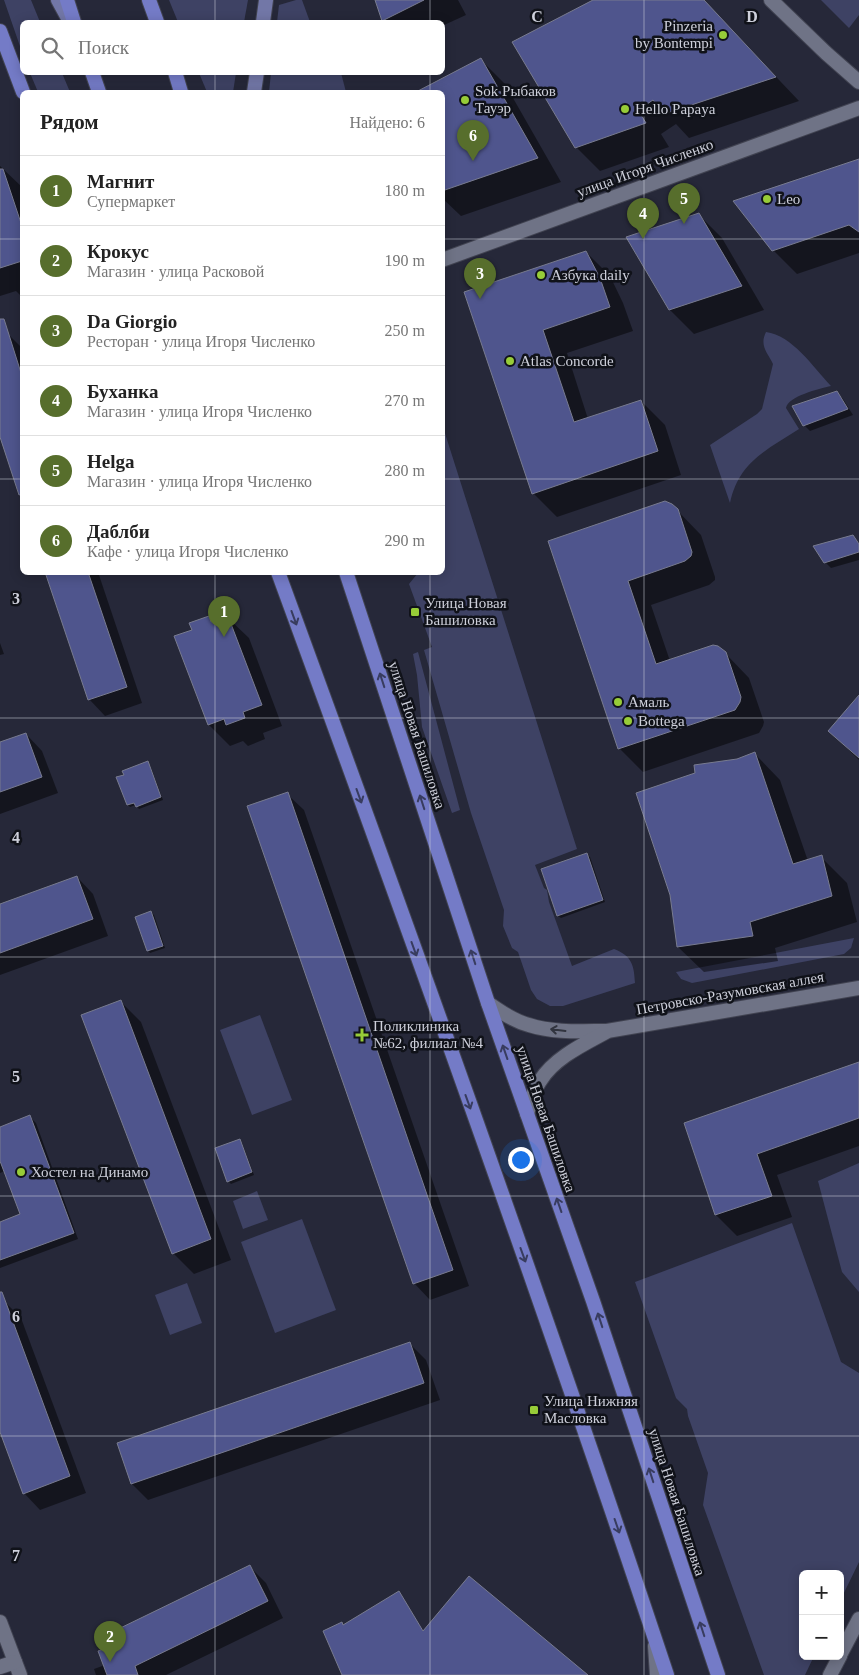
<!DOCTYPE html>
<html lang="ru">
<meta charset="utf-8">
<style>
:root{--surface:#fff;--page:#f2f2f2;--text:#222;--muted:#767676;--line:#e0e0e0;--accent:#576e2c}
body{margin:0;font-family:"Times New Roman",serif;background:var(--page);color:var(--text)}
.controls{position:absolute;right:15px;bottom:15px;display:grid;overflow:hidden;border-radius:8px;box-shadow:0 2px 12px #0003}
.controls button{width:45px;height:45px;display:grid;place-items:center;padding:0;border:0;border-bottom:1px solid var(--line);background:var(--surface);color:var(--text);font:25px sans-serif}
.you{position:absolute;left:520px;top:1159px;width:18px;height:18px;margin:-12px;border:4px solid #fff;border-radius:50%;background:#1a73e8;box-shadow:0 0 0 8px #1a73e833}
.badge{display:grid;place-items:center;width:32px;height:32px;border-radius:50%;background:var(--accent);color:#fff;font-size:16px;font-weight:700}
.pin{position:absolute;translate:-50% -41px;filter:drop-shadow(0 1px 2px #0008)}
.pin::after{content:'';position:absolute;top:26px;width:18px;height:15px;background:inherit;clip-path:polygon(0 0,100% 0,50% 100%)}
.list{margin:0;padding:0;list-style:none}
h2{display:flex;justify-content:space-between;align-items:center;height:65px;margin:0;padding:0 20px;font-size:21px}
h2 small{font-size:16px;font-weight:400;color:var(--muted)}
.list li{display:grid;grid-template-columns:32px 1fr auto;gap:15px;align-items:center;box-sizing:border-box;height:70px;padding:0 20px;border-top:1px solid var(--line)}
.list b{display:block;font-size:19px;white-space:nowrap}
.list p{margin:0;font-size:16px;white-space:nowrap;color:var(--muted)}
.list em{font-size:16px;font-style:normal;color:var(--muted)}
.icon{flex:none;width:28px;height:28px;fill:none;stroke:currentColor;stroke-width:2;stroke-linecap:round;stroke-linejoin:round}
.map{position:relative;flex:none;width:859px;height:1675px;overflow:hidden}
.search{position:absolute;background:var(--surface);box-shadow:0 2px 12px #0003;left:20px;top:20px;width:425px;height:55px;display:flex;align-items:center;gap:12px;box-sizing:border-box;padding:0 18px;border-radius:8px;color:var(--muted);font-size:19px}
.panel{position:absolute;background:var(--surface);box-shadow:0 2px 12px #0003;left:20px;top:90px;width:425px;height:485px;border-radius:8px}
.map>svg:first-child{display:block}
.green{fill:#3e4264}
.shadow{fill:#0007}
.building{fill:#4f558d;stroke:#787b8f}
.lines{fill:none;stroke-linecap:round;stroke-linejoin:round}
.minor-casing{stroke:#414351;stroke-width:16}
.tertiary-casing{stroke:#414351;stroke-width:16}
.secondary-casing{stroke:#414351;stroke-width:16}
.primary-casing{stroke:#414351;stroke-width:16}
.minor{stroke:#6f7386;stroke-width:14}
.tertiary{stroke:#6f7386;stroke-width:14}
.secondary{stroke:#7277a7;stroke-width:14}
.primary{stroke:#747bc7;stroke-width:14}
.oneway{stroke:#383c5f}
.oneway2{stroke:#31343f}
.grid{fill:none;stroke:#ced0db;stroke-width:1;stroke-opacity:0.55}
.poi-dot{fill:#97cc38;stroke:#101219;stroke-width:2}
.labels{text-anchor:middle;dominant-baseline:central;stroke-width:5;stroke-linejoin:round;paint-order:stroke}
.poi-label{font-size:15px;fill:#ced0db;stroke:#101219;text-anchor:start}
.street-label{font-size:15px;fill:#ced0db;stroke:#101219}
.grid-label{font-size:16px;text-anchor:middle;font-weight:bold;fill:#ced0db;stroke:#101219;stroke-width:5;stroke-linejoin:round;paint-order:stroke}
</style>
<div class="map">
<svg width="859" height="1675" viewBox="0 0 859 1675">
<rect width="100%" height="100%" fill="#262839"/>
<g class="green">
<path d="M4,0H31L40,22H22V52Z"/>
<path d="M169,0H248L244,22H178Z"/>
<path d="M296,0H302L310,22H277L279,5Z"/>
<path d="M821,0H859V15L849,28Z"/>
<path d="M30,73H62L70,92H38Z"/>
<path d="M199,73H236L233,92H207Z"/>
<path d="M271,73H341L346,92H269Z"/>
<path d="M766,332C792,335 813,367 831,386C819,389 788,396 786,408L799,429C767,450 739,461 730,503L710,445L757,414L762,409L773,364C768,353 759,346 766,332Z"/>
<path d="M443,427L577,849L535,865L544,888L547,890L549,902L572,966L614,949C632,956 634,965 635,983L563,1006H550L537,999L531,990L518,952L512,948L503,926L504,910L471,813L424,650L432,647L409,584L418,573L442,572Z"/>
<path d="M418,652L460,810L452,813L422,727L417,675L413,654Z"/>
<path d="M854,938L851,948L844,954L692,983L681,979L676,972Z"/>
<path d="M260,1015L292,1100L252,1115L220,1030Z"/>
<path d="M859,1163V1292L842,1272L818,1181Z"/>
<path d="M257,1191L268,1220L243,1229L233,1201Z"/>
<path d="M302,1219L336,1310L275,1333L241,1242Z"/>
<path d="M792,1223L841,1362L859,1373V1562L840,1601V1574H803V1656H814L805,1675H764L703,1505L708,1473L688,1416L687,1409L676,1398L635,1282Z"/>
<path d="M187,1283L202,1323L170,1335L155,1295Z"/>
</g>
<g class="shadow">
<path d="M376,0H458L466,15L442,26V22H385Z"/>
<path d="M595,0H703L799,101L689,138L676,124L661,134L669,147L600,171L576,147Z"/>
<path d="M481,60L505,84L561,182L461,216L442,198V92H418Z"/>
<path d="M859,160V253L797,274L773,250Z"/>
<path d="M0,166L22,187V295H20L16,291L0,296Z"/>
<path d="M698,214L722,238L764,310L694,334L670,310Z"/>
<path d="M586,252L610,276L623,303L633,331L567,353L588,419L641,401L665,425L681,475L557,517L533,493L466,292Z"/>
<path d="M7,333L22,348V501L0,433V336Z"/>
<path d="M837,393L843,399L853,415L810,431L804,425Z"/>
<path d="M672,505L701,535L715,577V580L709,585L651,605L670,661L725,653L749,678L764,722L763,726L759,733L643,772L619,748L549,541Z"/>
<path d="M852,536L859,543V560L831,568L825,562Z"/>
<path d="M47,572H98L142,703L105,716L89,699Z"/>
<path d="M209,618L214,623L228,618L249,638L282,726L263,733L265,739L248,746L243,741L230,746L209,725L176,637L193,630Z"/>
<path d="M0,643L4,654L0,655Z"/>
<path d="M859,697V760L830,731Z"/>
<path d="M26,734L42,751L58,793L0,814V744Z"/>
<path d="M755,754L780,780L808,861L821,857L847,883L857,922L775,948L778,961L704,972L678,947L671,895L737,760Z"/>
<path d="M147,762L150,765L163,800L139,809L136,805L130,807L128,805L125,775Z"/>
<path d="M287,794L304,810L469,1286L430,1300L414,1283Z"/>
<path d="M587,855L590,857L605,902L561,918L558,916L542,870Z"/>
<path d="M77,877L93,894L108,936L0,975V905Z"/>
<path d="M151,912L154,915L165,948L150,953L148,950Z"/>
<path d="M120,1001L141,1022L231,1260L194,1274L173,1253Z"/>
<path d="M859,1064V1146L777,1175L792,1217L737,1236L716,1215L685,1124Z"/>
<path d="M30,1117L36,1123L78,1239L0,1268V1223L21,1215L5,1171L0,1173V1128Z"/>
<path d="M240,1140L242,1143L254,1175L231,1184L228,1181Z"/>
<path d="M5,1302L21,1318L86,1493L40,1510L24,1493L0,1429V1303Z"/>
<path d="M410,1344L426,1360L440,1400L148,1500L132,1484L118,1444Z"/>
<path d="M250,1567L266,1583L283,1618L166,1675H96L94,1669L105,1665L115,1646Z"/>
<path d="M399,1593L424,1632L586,1675H343L344,1626Z"/>
</g>
<g class="building">
<path d="M375,0H424L382,21Z"/>
<path d="M593,0H704L776,77L664,114L653,100L638,110L646,123L575,148L512,42Z"/>
<path d="M481,58L538,158L442,191V92H416Z"/>
<path d="M859,159V232L849,225L772,251L733,201Z"/>
<path d="M0,169H3L22,226V261L0,268Z"/>
<path d="M699,213L742,286L669,310L626,237Z"/>
<path d="M586,251L600,278L610,307L543,330L574,422L641,400L658,451L532,494L464,292Z"/>
<path d="M0,319H4L22,376V494L19,495L0,437Z"/>
<path d="M837,391L848,409L803,426L792,406Z"/>
<path d="M665,501L672,504L678,509L692,552L691,556L685,561L628,581L656,664L713,645L718,646L726,652L741,697L740,702L735,710L618,749L548,541Z"/>
<path d="M853,535L859,544V552L824,563L813,546Z"/>
<path d="M45,572H88L127,687L88,700Z"/>
<path d="M209,616L211,622L228,616L262,705L243,712L245,718L226,725L224,719L208,725L174,636L192,630L189,623Z"/>
<path d="M859,695V758L828,731Z"/>
<path d="M26,733L42,777L0,792V742Z"/>
<path d="M755,752L793,864L822,855L832,896L750,922L753,936L677,947L670,895L636,793L695,773L694,765L737,759Z"/>
<path d="M148,761L161,797L136,807L134,803L127,805L116,777L124,775L122,771Z"/>
<path d="M288,792L453,1270L413,1284L247,806Z"/>
<path d="M587,853L603,900L557,916L541,869Z"/>
<path d="M77,876L93,919L0,953V904Z"/>
<path d="M151,911L163,946L147,951L135,917Z"/>
<path d="M121,1000L211,1239L172,1254L81,1015Z"/>
<path d="M859,1062V1118L757,1154L772,1196L715,1215L684,1123Z"/>
<path d="M30,1115L74,1233L0,1260V1222L20,1214L0,1161V1127Z"/>
<path d="M240,1139L252,1172L227,1182L215,1148Z"/>
<path d="M0,1292H2L70,1476L23,1494L0,1432Z"/>
<path d="M410,1342L424,1383L131,1484L117,1443Z"/>
<path d="M250,1565L268,1601L135,1666L138,1675H107L98,1651L113,1645L108,1634Z"/>
<path d="M469,1576L588,1675H342L323,1631L342,1622L343,1625L399,1591L423,1631Z"/>
</g>
<g class="lines">
<defs>
<g id="minor">
<path d="M771,0L826,53L859,82"/>
<path d="M442,260L859,108"/>
<path d="M0,1622L20,1675"/>
<path d="M655,1646L657,1675"/>
<path d="M0,1667L15,1662"/>
</g>
<g id="tertiary">
<path d="M488,1003C501,1012 514,1021 529,1025C554,1033 582,1031 607,1031L859,988"/>
<path d="M527,1114C530,1103 533,1091 540,1081C554,1058 584,1044 606,1032"/>
<path d="M840,1655L859,1619"/>
<path d="M830,1675L840,1656"/>
</g>
<g id="secondary">
<path d="M58,0L70,22"/>
<path d="M263,22L266,0"/>
<path d="M254,92L257,72"/>
</g>
<g id="primary">
<path d="M67,0L74,22"/>
<path d="M149,0L157,22"/>
<path d="M0,31L23,92"/>
<path d="M92,72L99,92"/>
<path d="M175,72L181,92"/>
<path d="M278,572C412,938 544,1305 667,1675"/>
<path d="M346,572L488,1003L593,1301L718,1675"/>
</g>
</defs>
<use href="#minor" class="minor-casing"/>
<use href="#tertiary" class="tertiary-casing"/>
<use href="#secondary" class="secondary-casing"/>
<use href="#primary" class="primary-casing"/>
<use href="#minor" class="minor"/>
<use href="#tertiary" class="tertiary"/>
<use href="#secondary" class="secondary"/>
<use href="#primary" class="primary"/>
</g>
<defs><path id="oneway-shaft" d="M-6 0H5M1.5-3L5.5 0L1.5 3" fill="none" stroke-width="1.6" stroke-linecap="round" stroke-linejoin="round" transform="scale(1.25)"/></defs>
<g class="oneway">
<use href="#oneway-shaft" transform="translate(294 618) rotate(70)"/>
<use href="#oneway-shaft" transform="translate(382 680) rotate(-108)"/>
<use href="#oneway-shaft" transform="translate(359 796) rotate(70)"/>
<use href="#oneway-shaft" transform="translate(422 802) rotate(-108)"/>
<use href="#oneway-shaft" transform="translate(414 949) rotate(70)"/>
<use href="#oneway-shaft" transform="translate(473 957) rotate(-108)"/>
<use href="#oneway-shaft" transform="translate(505 1052) rotate(-109)"/>
<use href="#oneway-shaft" transform="translate(468 1102) rotate(70)"/>
<use href="#oneway-shaft" transform="translate(559 1205) rotate(-109)"/>
<use href="#oneway-shaft" transform="translate(523 1255) rotate(70)"/>
<use href="#oneway-shaft" transform="translate(600 1320) rotate(-108)"/>
<use href="#oneway-shaft" transform="translate(651 1475) rotate(-108)"/>
<use href="#oneway-shaft" transform="translate(617 1526) rotate(71)"/>
<use href="#oneway-shaft" transform="translate(702 1629) rotate(-108)"/>
</g>
<use class="oneway2" href="#oneway-shaft" transform="translate(558 1030) rotate(-173)"/>
<path class="grid" d="M215,0V22M430,0V22M644,0V1675M215,72V92M430,72V92M0,239H22M442,239H859M0,479H22M442,479H859M215,572V1675M430,572V1675M0,718H859M0,957H859M0,1196H859M0,1436H859"/>
<g class="poi-dot">
<circle cx="723" cy="35" r="5"/>
<circle cx="465" cy="100" r="5"/>
<circle cx="625" cy="109" r="5"/>
<circle cx="767" cy="199" r="5"/>
<circle cx="541" cy="275" r="5"/>
<circle cx="510" cy="361" r="5"/>
<rect x="410" y="607" width="10" height="10" rx="2.5"/>
<circle cx="618" cy="702" r="5"/>
<circle cx="628" cy="721" r="5"/>
<path d="M359.5 1027.5h5v5h5v5h-5v5h-5v-5h-5v-5h5z"/>
<circle cx="21" cy="1172" r="5"/>
<rect x="529" y="1405" width="10" height="10" rx="2.5"/>
</g>
<g class="labels">
<g class="poi-label">
<text x="713" y="26" text-anchor="end">Pinzeria<tspan x="713" dy="17">by Bontempi</tspan></text>
<text x="475" y="91">Sok Рыбаков<tspan x="475" dy="17">Тауэр</tspan></text>
<text x="635" y="109">Hello Papaya</text>
<text x="777" y="199">Leo</text>
<text x="551" y="275">Азбука daily</text>
<text x="520" y="361">Atlas Concorde</text>
<text x="425" y="603">Улица Новая<tspan x="425" dy="17">Башиловка</tspan></text>
<text x="628" y="702">Амаль</text>
<text x="638" y="721">Bottega</text>
<text x="373" y="1026">Поликлиника<tspan x="373" dy="17">№62, филиал №4</tspan></text>
<text x="31" y="1172">Хостел на Динамо</text>
<text x="544" y="1401">Улица Нижняя<tspan x="544" dy="17">Масловка</tspan></text>
</g>
<g class="street-label">
<text transform="translate(645 168) rotate(-20)">улица Игоря Численко</text>
<text transform="translate(417 735) rotate(72)">улица Новая Башиловка</text>
<text transform="translate(730 993) rotate(-10)">Петровско-Разумовская аллея</text>
<text transform="translate(546 1119) rotate(71)">улица Новая Башиловка</text>
<text transform="translate(677 1502) rotate(72)">улица Новая Башиловка</text>
</g>
</g>
<g class="grid-label">
<text x="537" y="22">C</text>
<text x="752" y="22">D</text>
<text x="16" y="604">3</text>
<text x="16" y="843">4</text>
<text x="16" y="1082">5</text>
<text x="16" y="1322">6</text>
<text x="16" y="1561">7</text>
</g>
</svg>
<div class="controls">
<button>+</button>
<button>−</button>
</div>
<div class="you"></div>
<div class="pin badge" style="left:224px;top:637px">1</div>
<div class="pin badge" style="left:110px;top:1662px">2</div>
<div class="pin badge" style="left:480px;top:299px">3</div>
<div class="pin badge" style="left:643px;top:239px">4</div>
<div class="pin badge" style="left:684px;top:224px">5</div>
<div class="pin badge" style="left:473px;top:161px">6</div>
<div class="search"><svg class="icon" aria-label="search" viewBox="0 0 24 24"><circle cx="10" cy="10" r="6"/><path d="M15 15l6 6"/></svg>Поиск</div>
<section class="panel">
<h2>Рядом<small>Найдено: 6</small></h2>
<ul class="list">
<li><span class="badge">1</span><div><b>Магнит</b><p>Супермаркет</p></div><em>180 m</em></li>
<li><span class="badge">2</span><div><b>Крокус</b><p>Магазин · улица Расковой</p></div><em>190 m</em></li>
<li><span class="badge">3</span><div><b>Da Giorgio</b><p>Ресторан · улица Игоря Численко</p></div><em>250 m</em></li>
<li><span class="badge">4</span><div><b>Буханка</b><p>Магазин · улица Игоря Численко</p></div><em>270 m</em></li>
<li><span class="badge">5</span><div><b>Helga</b><p>Магазин · улица Игоря Численко</p></div><em>280 m</em></li>
<li><span class="badge">6</span><div><b>Даблби</b><p>Кафе · улица Игоря Численко</p></div><em>290 m</em></li>
</ul>
</section>
</div>
